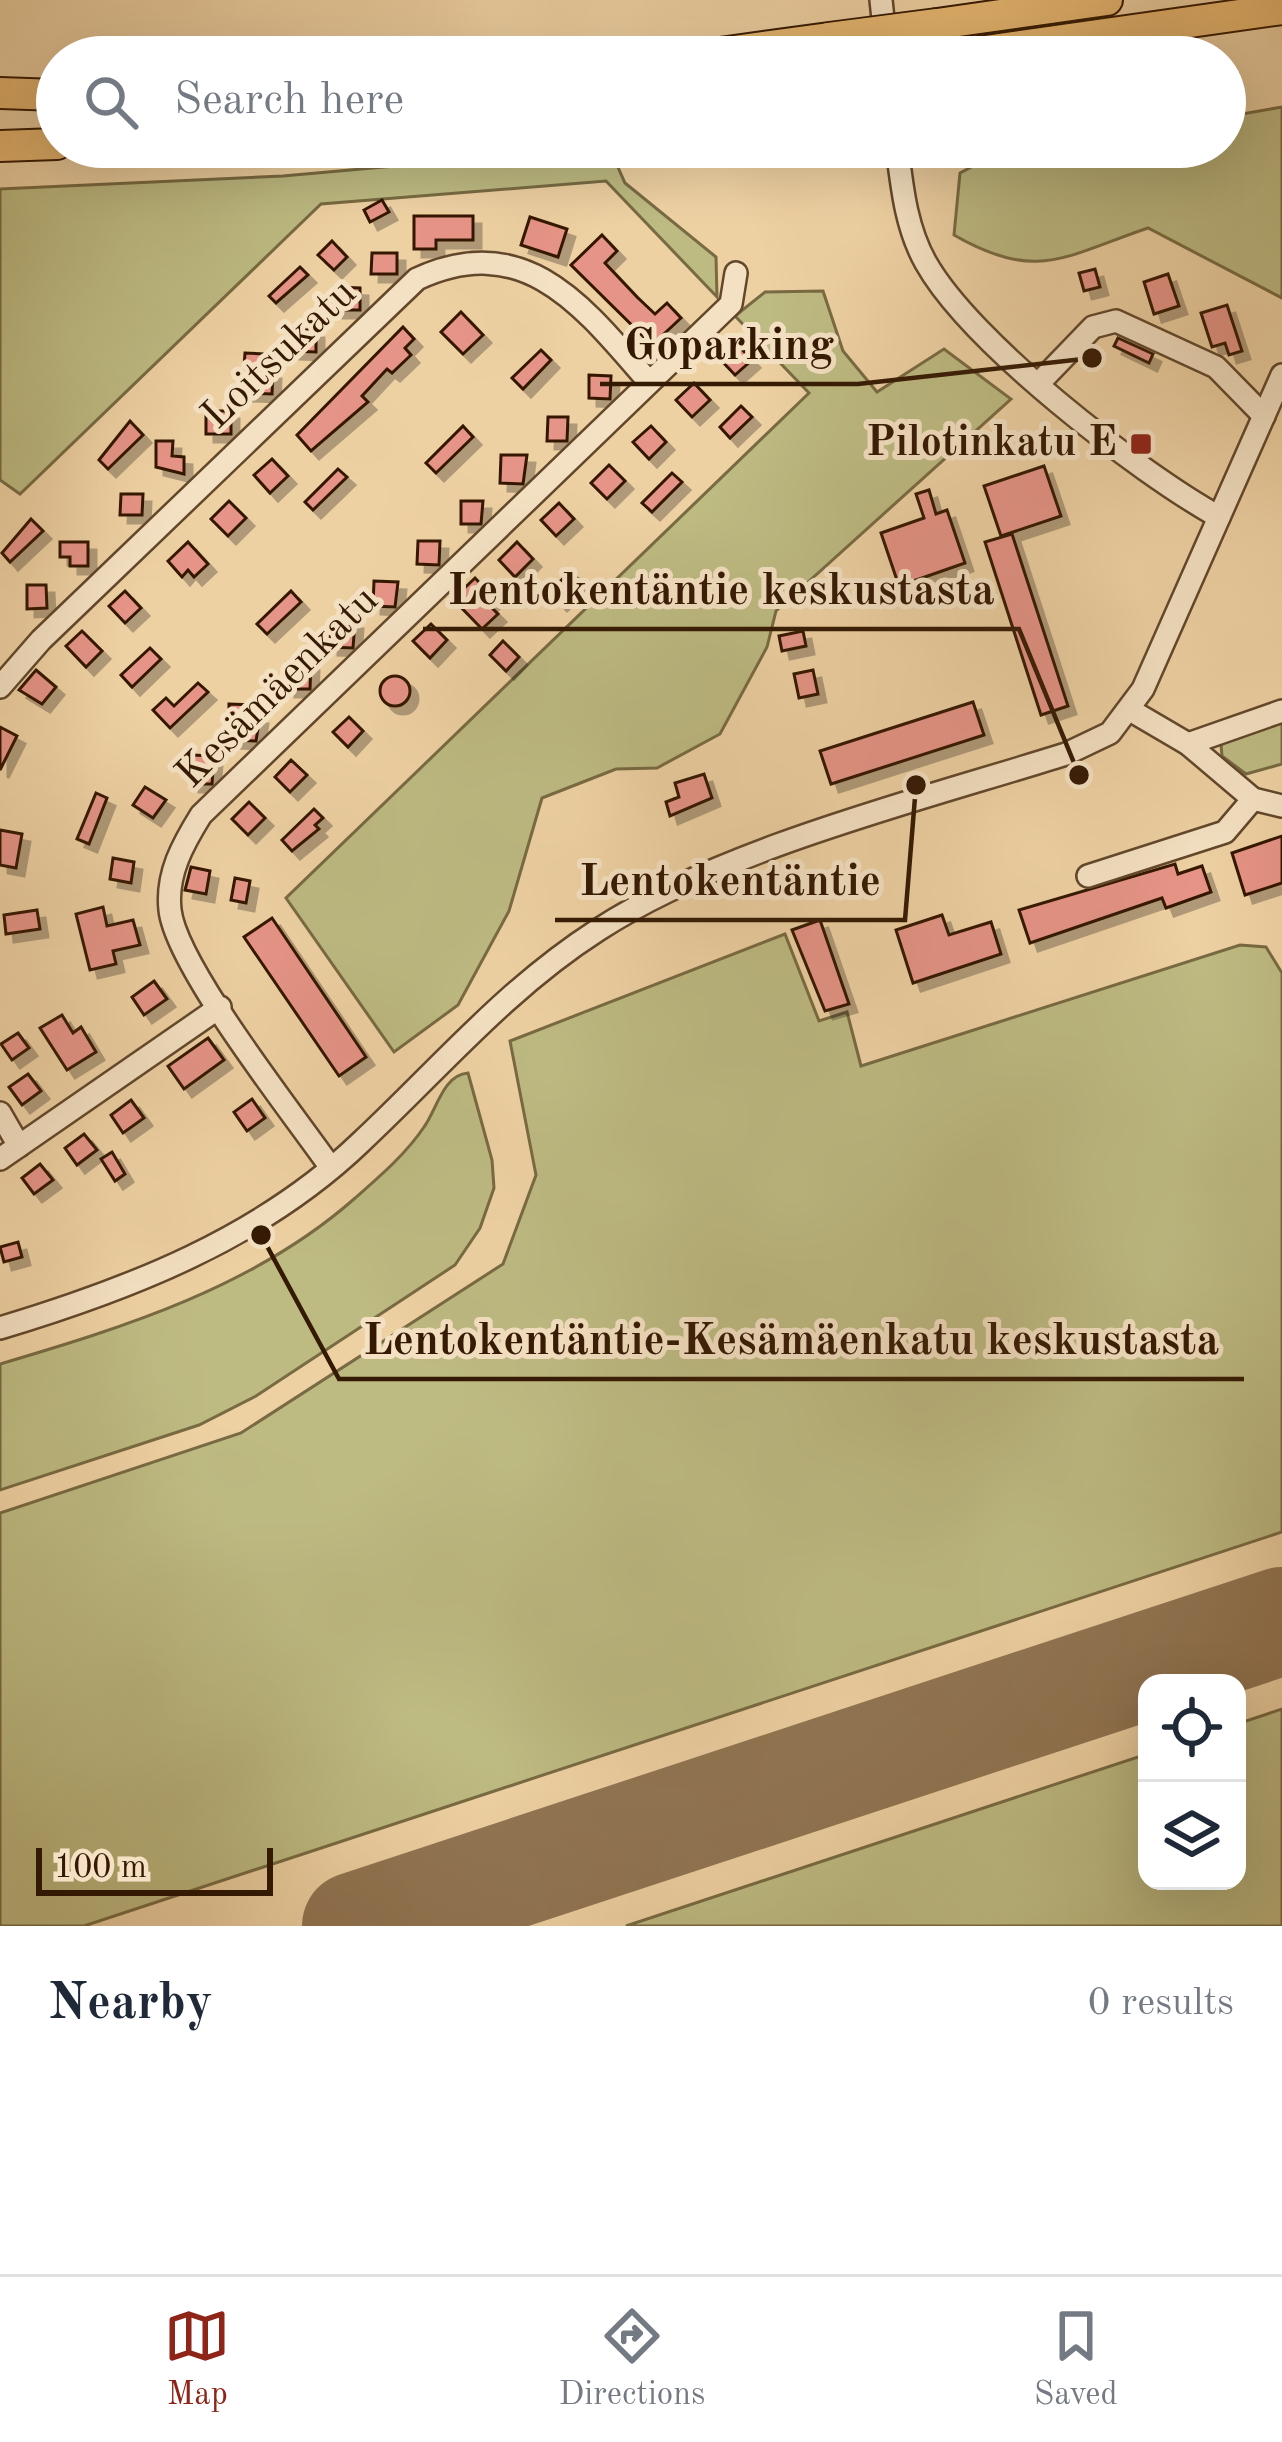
<!DOCTYPE html>
<meta charset="utf-8">
<style>
:root{--surface:#fff;--page:#f6f6f7;--text:#1f2937;--muted:#747a83;--line:#e0e1e3;--accent:#8f2418}
body{margin:0;font-family:"Old Standard TT",serif;background:var(--page);color:var(--text)}
.controls{position:absolute;right:36px;bottom:36px;display:grid;overflow:hidden;border-radius:24px;box-shadow:0 12px 48px #0002}
.controls button{width:108px;height:108px;display:grid;place-items:center;padding:0;border:0;border-bottom:3px solid var(--line);background:var(--surface);color:var(--text);font:60px sans-serif}
.scale{position:absolute;left:36px;bottom:30px;width:237px;box-sizing:border-box;padding-left:12px;border:6px solid #341903;border-top:0;font-size:33px;line-height:42px;white-space:nowrap;color:#341903;-webkit-text-stroke:9px #f4e1c3;paint-order:stroke}
.list{margin:0;padding:0;list-style:none}
h2{display:flex;justify-content:space-between;align-items:center;height:156px;margin:0;padding:0 48px;font-size:51px}
h2 small{font-size:39px;font-weight:400;color:var(--muted)}
.icon{flex:none;width:66px;height:66px;fill:none;stroke:currentColor;stroke-width:2;stroke-linecap:round;stroke-linejoin:round}
.map{position:relative;flex:none;width:1282px;height:1926px;overflow:hidden}
.search{position:absolute;background:var(--surface);box-shadow:0 12px 48px #0002;left:36px;right:36px;top:36px;height:132px;display:flex;align-items:center;gap:30px;box-sizing:border-box;padding:0 42px;border-radius:66px;color:var(--muted);font-size:45px}
.sheet{height:348px;background:var(--surface)}
nav{display:flex;justify-content:space-around;align-items:center;box-sizing:border-box;height:168px;border-top:3px solid var(--line);background:var(--surface);font-size:33px;color:var(--muted)}
nav a{display:grid;justify-items:center;gap:6px}
nav .on{color:var(--accent)}
.map>svg:first-child{display:block}
.green{fill:#bdba82;stroke:#786a42;stroke-width:3}
.lines{fill:none;stroke-linecap:round;stroke-linejoin:round}
.runway{stroke:#917553;stroke-width:108}
.building{fill:#e69487;stroke:#341903;stroke-width:3;filter:url(#shadow)}
.minor-casing{stroke:#62472b;stroke-width:26}
.highway-casing{stroke:#341903;stroke-width:34}
.minor{stroke:#f4e1c3;stroke-width:21}
.highway{stroke:#e7b872;stroke-width:30}
.highway-bridge-casing{stroke:#341903;stroke-width:34;stroke-linecap:butt}
.highway-bridge{stroke:#e7b872;stroke-width:30}
.poi-dot{fill:#8f2418;stroke:#f4e1c3;stroke-width:4.5}
.labels{text-anchor:middle;dominant-baseline:central;stroke-width:10;stroke-linejoin:round;paint-order:stroke}
.street-label{font-size:42px;fill:#341903;stroke:#f4e1c3}
.poi-label{font-size:42px;font-weight:bold;fill:#341903;stroke:#f4e1c3;text-anchor:end}
.leader{fill:none;stroke:#341903;stroke-width:4.5}
.callout-dot{fill:#341903;stroke:#f4e1c3;stroke-width:4.5}
.callout-label{font-size:45px;text-anchor:middle;font-weight:bold;fill:#341903;stroke:#f4e1c3;stroke-width:10;stroke-linejoin:round;paint-order:stroke}
</style>
<div class="map">
<svg width="1282" height="1926" viewBox="0 0 1282 1926">
<defs>
<filter id="shadow"><feDropShadow dx="8" dy="8" stdDeviation="0" flood-color="#0004"/></filter>
</defs>
<rect width="100%" height="100%" fill="#eed1a3"/>
<filter id="stains"><feTurbulence type="fractalNoise" baseFrequency=".00167" numOctaves="4"/><feColorMatrix values="0 0 0 0 .2 0 0 0 0 .09 0 0 0 0 .02 0 0 0 .5 -.17"/></filter>
<radialGradient id="worn" r=".72"><stop offset=".6" stop-color="#630" stop-opacity="0"/><stop offset="1" stop-color="#630" stop-opacity=".3"/></radialGradient>
<g class="green">
<path d="M1282,107V298L1148,228C1065,256 1037,283 954,235L960,173C1033,129 1142,147 1225,147V117Z"/>
<path d="M609,147L625,183L716,257L717,297L606,181L321,204L20,494L0,480V189L283,176Z"/>
<path d="M823,291L843,351L877,392L944,349L1011,399L776,611L767,647L720,734L657,768L616,769L542,798L509,911L458,1005L394,1052L286,898L809,393L735,316L765,292Z"/>
<path d="M1282,723V764L1246,774L1222,756L1221,745L1232,735Z"/>
<path d="M785,934L819,1021L847,1012L861,1066L1240,945L1266,947L1282,973V1532L84,1926H0V1513L241,1433L503,1264L536,1175L510,1041Z"/>
<path d="M468,1073L492,1160L494,1188L480,1228L455,1265L256,1396L199,1425L0,1490V1364C125,1327 254,1287 354,1199C379,1177 406,1154 424,1127C437,1109 443,1075 468,1073Z"/>
<path d="M1282,1709V1926H626L1147,1754V1881H1237V1724Z"/>
</g>
<g class="lines">
<path class="runway" d="M356,1926L1282,1621"/>
</g>
<g class="building">
<path d="M382,200L389,212L370,222L364,210Z"/>
<path d="M414,216H473V240H436V249H414Z"/>
<path d="M530,217L567,229L558,257L521,245Z"/>
<path d="M602,235L617,251L605,263L637,297L655,314L667,303L681,318L652,345L571,265Z"/>
<path d="M332,241L347,257L334,270L318,255Z"/>
<path d="M372,253H397V274H371Z"/>
<path d="M300,267L308,275L276,303L269,296Z"/>
<path d="M1095,269L1100,287L1084,291L1079,273Z"/>
<path d="M1168,274L1179,306L1154,314L1144,282Z"/>
<path d="M335,287L360,288V310H335Z"/>
<path d="M1227,305L1242,351L1229,355L1225,343L1212,347L1201,313Z"/>
<path d="M461,312L483,335L463,354L441,332Z"/>
<path d="M403,327L414,339L405,348L411,355L392,373L387,369L362,396L368,402L311,451L297,435Z"/>
<path d="M292,330H316V352L292,351Z"/>
<path d="M1118,338L1153,354L1149,363L1114,346Z"/>
<path d="M735,342L752,360L735,375L719,358Z"/>
<path d="M541,350L551,360L523,389L512,378Z"/>
<path d="M245,353L263,354L262,371H273L272,394L242,393Z"/>
<path d="M589,375L611,376L610,399L589,398Z"/>
<path d="M694,383L710,400L692,417L676,400Z"/>
<path d="M741,406L752,417L730,438L720,427Z"/>
<rect x="206" y="411" width="25" height="23"/>
<path d="M548,417H568L567,441H547Z"/>
<path d="M130,421L143,435L108,469L99,460Z"/>
<path d="M463,426L473,437L436,473L426,463Z"/>
<path d="M651,426L666,442L649,459L633,442Z"/>
<path d="M156,441H173L172,456L184,457V474L156,467Z"/>
<path d="M501,455H527L523,484L500,483Z"/>
<path d="M272,459L288,476L270,493L254,475Z"/>
<path d="M609,465L625,481L607,499L591,483Z"/>
<path d="M1044,466L1061,516L1001,536L984,486Z"/>
<path d="M338,469L347,477L313,510L305,502Z"/>
<path d="M672,473L682,482L652,512L642,503Z"/>
<path d="M929,490L936,514L947,510L965,563L899,586L881,533L924,518L916,494Z"/>
<path d="M121,494H143L142,515H120Z"/>
<path d="M229,501L246,518L228,536L211,519Z"/>
<path d="M461,501H483L481,524H461Z"/>
<path d="M559,503L574,519L556,536L541,520Z"/>
<path d="M31,519L43,531L10,562L2,553Z"/>
<path d="M1012,534L1068,706L1041,715L985,542Z"/>
<path d="M418,541H440L439,565L417,564Z"/>
<path d="M60,542H88V566H70V557H60Z"/>
<path d="M188,542L208,564L194,577L188,570L182,577L168,561Z"/>
<path d="M517,542L533,559L515,577L499,560Z"/>
<path d="M571,571L581,583L559,603L549,592Z"/>
<path d="M475,578L494,598L488,604L498,614L482,629L453,599Z"/>
<path d="M374,581L398,582L395,607L373,606Z"/>
<path d="M27,585H46L47,608L27,609Z"/>
<path d="M125,591L141,608L125,623L109,606Z"/>
<path d="M291,591L301,602L267,634L257,624Z"/>
<path d="M331,620L355,621L353,648L330,647Z"/>
<path d="M431,624L447,640L430,658L413,641Z"/>
<path d="M82,631L102,651L86,667L66,646Z"/>
<path d="M803,631L806,646L782,651L779,636Z"/>
<path d="M503,641L519,657L506,671L490,655Z"/>
<path d="M150,648L161,659L132,687L121,675Z"/>
<path d="M287,663H311L310,689H287Z"/>
<path d="M36,670L56,687L42,704L19,690Z"/>
<path d="M813,670L818,694L799,698L794,674Z"/>
<circle cx="395" cy="691" r="15"/>
<path d="M198,683L208,692L170,728L153,710L166,698L174,706Z"/>
<path d="M973,702L984,735L831,784L820,751Z"/>
<path d="M229,704L253,705V716H260L256,741L229,740Z"/>
<path d="M349,717L363,731L348,747L333,732Z"/>
<path d="M0,727L17,736L0,770Z"/>
<path d="M191,755L214,756L212,784H191Z"/>
<path d="M291,760L307,775L290,792L275,777Z"/>
<path d="M704,774L712,798L670,816L666,802L679,797L675,783Z"/>
<path d="M145,787L166,800L153,818L133,805Z"/>
<path d="M96,793L107,798L89,844L77,839Z"/>
<path d="M249,802L265,818L248,835L232,819Z"/>
<path d="M314,809L323,818L315,825L319,829L292,851L282,840Z"/>
<path d="M0,830L22,834L16,868L0,865Z"/>
<path d="M1282,836V883L1245,895L1232,853Z"/>
<path d="M113,858L134,862L131,883L110,879Z"/>
<path d="M1175,864L1178,874L1202,866L1211,892L1166,908L1162,898L1030,943L1019,910Z"/>
<path d="M191,867L210,871L206,894L185,890Z"/>
<path d="M235,878L250,881L246,903L231,900Z"/>
<path d="M103,907L107,926L133,920L140,945L113,951L116,964L90,970L76,914Z"/>
<path d="M37,910L40,929L6,934L4,915Z"/>
<path d="M942,915L949,935L991,922L1001,954L913,983L896,930Z"/>
<path d="M272,918L366,1057L339,1076L244,937Z"/>
<path d="M820,920L849,1004L825,1011L792,930Z"/>
<path d="M154,981L167,999L144,1015L132,997Z"/>
<path d="M62,1015L73,1033L81,1027L96,1052L67,1070L40,1028Z"/>
<path d="M18,1033L29,1048L12,1060L1,1044Z"/>
<path d="M208,1038L224,1060L184,1089L168,1066Z"/>
<path d="M28,1074L41,1091L22,1105L9,1087Z"/>
<path d="M252,1099L265,1118L247,1131L234,1112Z"/>
<path d="M131,1100L144,1118L123,1133L111,1115Z"/>
<path d="M84,1134L97,1150L77,1165L65,1148Z"/>
<path d="M112,1152L125,1174L115,1181L101,1159Z"/>
<path d="M40,1164L53,1180L34,1194L22,1178Z"/>
<path d="M18,1242L22,1257L4,1262L0,1247Z"/>
</g>
<g class="lines">
<defs>
<g id="minor">
<path d="M881,0L887,57"/>
<path d="M897,147C902,187 906,228 926,263C971,343 1138,472 1219,517"/>
<path d="M1039,383L1093,327L1116,321L1216,367L1264,416"/>
<path d="M0,687L41,640L417,279C525,229 583,306 649,382"/>
<path d="M1130,710L1188,744L1253,799L1282,806"/>
<path d="M1188,744L1282,711"/>
<path d="M1088,876L1225,832L1253,799"/>
<path d="M0,1113L19,1146"/>
<path d="M0,1159L220,1007"/>
<path d="M331,1168C294,1115 176,966 170,910C166,874 183,844 201,815L731,304L736,273"/>
<path d="M0,1328C130,1289 261,1238 361,1142C440,1068 506,989 598,930C722,849 923,799 1066,754L1110,733L1143,689L1282,375"/>
</g>
<g id="highway">
<path d="M937,24L1107,0"/>
<path d="M691,57L829,38"/>
<path d="M943,57L1282,9"/>
<path d="M0,93L57,95"/>
<path d="M0,146L57,144"/>
</g>
</defs>
<use href="#minor" class="minor-casing"/>
<use href="#highway" class="highway-casing"/>
<use href="#minor" class="minor"/>
<use href="#highway" class="highway"/>
<defs>
<path id="highway-bridge" d="M829,38L937,24"/>
</defs>
<use href="#highway-bridge" class="highway-bridge-casing"/>
<use href="#highway-bridge" class="highway-bridge"/>
</g>
<rect class="poi-dot" x="1129" y="432" width="24" height="24" rx="6"/>
<g class="labels">
<g class="street-label">
<text transform="translate(280 355) rotate(-44)">Loitsukatu</text>
<text transform="translate(278 688) rotate(-45)">Kesämäenkatu</text>
</g>
<g class="poi-label">
<text x="1117" y="444">Pilotinkatu E</text>
</g>
</g>
<path class="leader" d="M1092 358L858 384H600M1079 775L1019 629H423M916 785L905 920H555M261 1235L339 1379H1244"/>
<g class="callout-dot">
<circle cx="1092" cy="358" r="12"/>
<circle cx="1079" cy="775" r="12"/>
<circle cx="916" cy="785" r="12"/>
<circle cx="261" cy="1235" r="12"/>
</g>
<g class="callout-label">
<text x="729" y="359">Goparking</text>
<text x="721" y="604">Lentokentäntie keskustasta</text>
<text x="730" y="895">Lentokentäntie</text>
<text x="791" y="1354">Lentokentäntie-Kesämäenkatu keskustasta</text>
</g>
<rect width="100%" height="100%" filter="url(#stains)"/>
<rect width="100%" height="100%" fill="url(#worn)"/>
</svg>
<div class="controls">
<button><svg class="icon" aria-label="locate" viewBox="0 0 24 24"><circle cx="12" cy="12" r="6"/><path d="M12 2v4M12 18v4M2 12h4M18 12h4"/></svg></button>
<button><svg class="icon" aria-label="layers" viewBox="0 0 24 24"><path d="M12 4l9 5-9 5-9-5zM3 14l9 5 9-5"/></svg></button>
</div>
<div class="scale">100 m</div>
<div class="search"><svg class="icon" aria-label="search" viewBox="0 0 24 24"><circle cx="10" cy="10" r="6"/><path d="M15 15l6 6"/></svg>Search here</div>
</div>
<section class="sheet">
<h2>Nearby<small>0 results</small></h2>
<ul class="list">
</ul>
</section>
<nav>
<a class="on"><svg class="icon" aria-label="map" viewBox="0 0 24 24"><path d="M3 6l6-2 6 2 6-2v14l-6 2-6-2-6 2zM9 4v14M15 6v14"/></svg>Map</a>
<a><svg class="icon" aria-label="directions" viewBox="0 0 24 24"><path d="M12 3l9 9-9 9-9-9zM9 14v-3h6M13 9l2 2-2 2"/></svg>Directions</a>
<a><svg class="icon" aria-label="saved" viewBox="0 0 24 24"><path d="M7 4h10v16l-5-4-5 4z"/></svg>Saved</a>
</nav>
